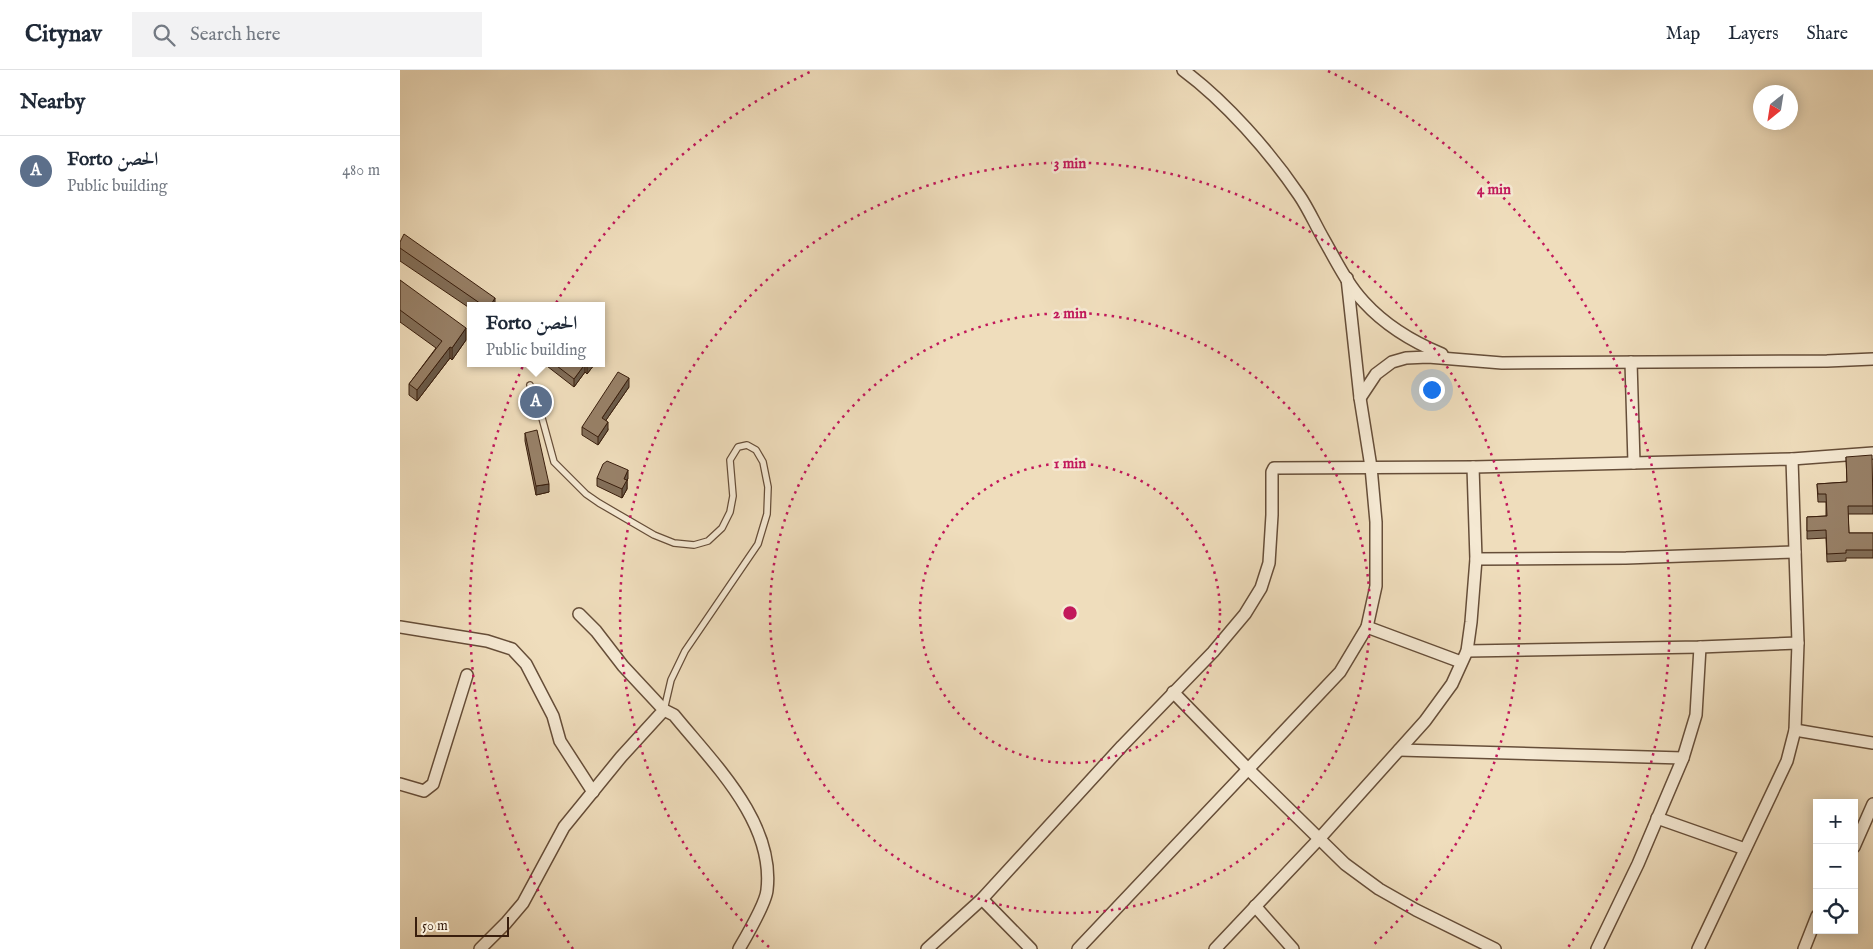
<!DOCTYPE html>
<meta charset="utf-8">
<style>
:root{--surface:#fff;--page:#f2f2f3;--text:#1f2937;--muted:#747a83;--line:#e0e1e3;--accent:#8f2418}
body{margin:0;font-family:"IM FELL English",Amiri,serif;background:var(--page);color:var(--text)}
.controls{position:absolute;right:15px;bottom:15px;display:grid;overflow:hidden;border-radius:0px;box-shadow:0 2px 12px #0003}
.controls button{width:45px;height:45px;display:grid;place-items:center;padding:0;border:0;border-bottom:1px solid var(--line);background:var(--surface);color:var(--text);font:25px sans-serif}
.compass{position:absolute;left:1353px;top:15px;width:45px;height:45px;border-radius:50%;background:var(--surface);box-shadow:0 2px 12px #0003;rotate:210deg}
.scale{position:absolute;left:15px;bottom:12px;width:94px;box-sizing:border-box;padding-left:5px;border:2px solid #391e0d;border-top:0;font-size:14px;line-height:18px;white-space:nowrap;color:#391e0d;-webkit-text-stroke:4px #f5e9d3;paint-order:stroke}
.you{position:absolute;left:1031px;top:319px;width:18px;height:18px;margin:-12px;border:4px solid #fff;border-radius:50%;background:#1a73e8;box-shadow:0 0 0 8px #1a73e833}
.badge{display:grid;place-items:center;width:32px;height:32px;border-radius:50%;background:var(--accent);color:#fff;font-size:16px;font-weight:700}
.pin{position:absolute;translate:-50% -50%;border:2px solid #fff;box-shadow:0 1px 5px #0006}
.popup{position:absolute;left:67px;top:232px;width:138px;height:65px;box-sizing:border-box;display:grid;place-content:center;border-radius:0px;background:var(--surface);filter:drop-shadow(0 1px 4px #0005);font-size:16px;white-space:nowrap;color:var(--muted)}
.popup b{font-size:19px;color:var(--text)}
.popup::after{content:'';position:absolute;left:50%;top:100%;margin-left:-10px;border:10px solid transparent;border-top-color:var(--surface)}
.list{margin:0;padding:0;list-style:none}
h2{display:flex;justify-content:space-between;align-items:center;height:65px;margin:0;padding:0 20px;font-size:21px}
h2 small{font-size:16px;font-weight:400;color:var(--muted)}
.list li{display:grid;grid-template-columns:32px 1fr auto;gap:15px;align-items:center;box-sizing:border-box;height:70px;padding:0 20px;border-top:1px solid var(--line)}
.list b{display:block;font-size:19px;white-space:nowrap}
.list p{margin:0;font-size:16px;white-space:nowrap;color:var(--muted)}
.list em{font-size:16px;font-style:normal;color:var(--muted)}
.icon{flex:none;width:28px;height:28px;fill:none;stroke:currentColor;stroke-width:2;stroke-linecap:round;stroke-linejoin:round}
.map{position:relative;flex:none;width:1473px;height:879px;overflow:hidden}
header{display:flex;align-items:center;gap:30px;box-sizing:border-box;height:70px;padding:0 25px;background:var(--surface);border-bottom:1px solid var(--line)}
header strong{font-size:24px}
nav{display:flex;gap:28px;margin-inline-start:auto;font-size:18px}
.search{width:350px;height:45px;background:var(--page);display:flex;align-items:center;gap:12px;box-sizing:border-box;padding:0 18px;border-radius:0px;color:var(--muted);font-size:19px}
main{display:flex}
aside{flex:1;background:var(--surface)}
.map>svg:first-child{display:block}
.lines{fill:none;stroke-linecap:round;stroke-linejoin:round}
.lane-casing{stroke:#664e39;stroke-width:8}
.street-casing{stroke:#664e39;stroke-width:14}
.lane{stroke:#f5e9d3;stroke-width:5.5}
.street{stroke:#f5e9d3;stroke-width:11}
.wall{fill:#836f59;stroke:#391e0d}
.shaded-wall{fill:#6a5a49;stroke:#391e0d}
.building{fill:#988168;stroke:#391e0d}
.ring{fill:none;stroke:#c2185b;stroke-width:2.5;stroke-dasharray:2.5 5}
.centre{fill:#c2185b;stroke:#f5e9d3;stroke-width:2.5}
.ring-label{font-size:15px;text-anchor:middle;font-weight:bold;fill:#c2185b;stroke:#f5e9d3;stroke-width:5;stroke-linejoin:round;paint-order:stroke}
</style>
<header>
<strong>Citynav</strong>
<div class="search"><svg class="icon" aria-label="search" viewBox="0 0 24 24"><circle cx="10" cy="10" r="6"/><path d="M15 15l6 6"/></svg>Search here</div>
<nav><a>Map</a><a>Layers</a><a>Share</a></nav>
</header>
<main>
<aside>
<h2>Nearby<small></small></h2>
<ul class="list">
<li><span class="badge" style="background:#5c6f8a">A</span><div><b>Forto الحصن</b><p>Public building</p></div><em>480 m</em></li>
</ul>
</aside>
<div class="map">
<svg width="1473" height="879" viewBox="0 0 1473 879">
<rect width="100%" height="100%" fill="#efddbc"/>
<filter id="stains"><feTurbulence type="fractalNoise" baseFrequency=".004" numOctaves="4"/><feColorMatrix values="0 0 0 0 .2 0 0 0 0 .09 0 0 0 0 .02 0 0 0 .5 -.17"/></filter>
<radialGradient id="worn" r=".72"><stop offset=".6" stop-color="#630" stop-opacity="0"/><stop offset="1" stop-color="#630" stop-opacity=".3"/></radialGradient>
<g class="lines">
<defs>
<path id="lane" d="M130,315L142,348L154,392L186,424L199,433L254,465L274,473L294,475L308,471L322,458L330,442L333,426L330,390L338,377L347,375L356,380L363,392L368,417L367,444L358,474L285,581L271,610L264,640"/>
<g id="street">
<path d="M783,0C825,31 870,82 899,125C908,138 915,154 923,168C935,189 947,214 964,232C985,255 1013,272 1042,284"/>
<path d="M1231,292L1234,393"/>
<path d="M960,328L976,304L992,292L1006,288L1028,287L1102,293L1427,291L1473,289"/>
<path d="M1392,389L1473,383"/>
<path d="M1076,489L1226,488L1395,482"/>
<path d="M0,557L87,571L112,579L126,594L153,646L160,671L193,722"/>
<path d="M967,557L1061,592"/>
<path d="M1067,581L1300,577L1398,573"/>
<path d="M773,622L848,699L945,794L979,819L1016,840L1095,879"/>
<path d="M264,640L274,645C313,693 375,752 367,820C366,833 346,867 339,879"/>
<path d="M1395,660L1473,673"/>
<path d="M999,680L1283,688"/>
<path d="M0,714L24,721L33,714L67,605"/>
<path d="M1257,748L1345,779"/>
<path d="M1454,777L1473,734"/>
<path d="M582,829L631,879"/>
<path d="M855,836L893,879"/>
<path d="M80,879L106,853L123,833L164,757L221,687L264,640L223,596L196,561L179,544"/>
<path d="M527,879L582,829L722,676L813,582L845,544L861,518L869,493L872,445V402L874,398L1073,397L1392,389L1398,573L1395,660L1387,691L1298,879"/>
<path d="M678,879L940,602L967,557L976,516V452L971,397L960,328L947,208"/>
<path d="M815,879L919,769L1025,651L1052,614L1067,581L1071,552L1076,489L1073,397"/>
<path d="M1197,879L1238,794L1283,688L1296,645L1300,577"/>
<path d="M1404,879L1417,846"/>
</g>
</defs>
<use href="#lane" class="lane-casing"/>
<use href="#street" class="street-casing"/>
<use href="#lane" class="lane"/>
<use href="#street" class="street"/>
</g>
<g class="wall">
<path d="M0,172L95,236H71V239L0,191Z"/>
<path d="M0,210L66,270L52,290L50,288L17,331L9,325V314L36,278L0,252Z"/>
<path d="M143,293H194V295L187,304L185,302L174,317Z"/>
<path d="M229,317L206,350L208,360L198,375L182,365V357Z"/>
<path d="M125,363L149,422L136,425L125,371Z"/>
<path d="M1446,387L1473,415V444H1448L1449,463H1473V488H1446V491L1427,492L1426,468L1407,469V447L1426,446V432H1418L1417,414L1447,412Z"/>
<path d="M197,408H228L227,410V419L222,428L197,416Z"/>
</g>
<g class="shaded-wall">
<path d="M95,228V236H90Z"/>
<path d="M66,258V270L52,290V278Z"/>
<path d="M50,277V288L17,331V320Z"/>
<path d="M188,293H194V295L187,304V295Z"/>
<path d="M185,294V302L174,317V309Z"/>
<path d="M229,308V317L202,356V348Z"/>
<path d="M208,352V360L198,375V367Z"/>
<path d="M228,400V408L227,411V410V419L222,428V419L224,409Z"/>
<path d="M149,414V422L136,425V416Z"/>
</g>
<g class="building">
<path d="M4,164L95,228L90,236H84L0,178V172Z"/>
<path d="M0,210L66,258L52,278L50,277L17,320L9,314L42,271L0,240Z"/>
<path d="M153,293H188L187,295L185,294L174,309Z"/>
<path d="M218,302L229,308L202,348L208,352L198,367L182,357Z"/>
<path d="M137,360L149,414L136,416L125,363Z"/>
<path d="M1472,385L1473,436H1448L1449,463H1473V480H1446V483L1427,484L1426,460L1407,461V447L1427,446L1426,424H1418L1417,414L1447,412L1446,387Z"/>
<path d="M207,391L228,400L224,409L227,410L222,419L197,408L203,394Z"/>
</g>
<g class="ring">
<circle cx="670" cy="543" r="150"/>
<circle cx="670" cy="543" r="300"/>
<path d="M369 877A450 450 0 1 1 971 877"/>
<path d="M173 879A600 600 0 0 1 412 1M928 1A600 600 0 0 1 1167 879"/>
</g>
<circle cx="670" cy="543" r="8" class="centre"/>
<g class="ring-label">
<text x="670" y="98">3 min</text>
<text x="1094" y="124">4 min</text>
<text x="670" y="248">2 min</text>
<text x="670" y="398">1 min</text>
</g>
<rect width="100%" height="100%" filter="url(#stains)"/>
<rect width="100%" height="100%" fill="url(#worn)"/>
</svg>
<div class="controls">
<button>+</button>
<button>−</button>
<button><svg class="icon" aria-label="locate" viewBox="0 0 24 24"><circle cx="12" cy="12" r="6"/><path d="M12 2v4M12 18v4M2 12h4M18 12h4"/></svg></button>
</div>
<svg class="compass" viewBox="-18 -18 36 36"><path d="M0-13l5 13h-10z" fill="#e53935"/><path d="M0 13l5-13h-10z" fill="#747a83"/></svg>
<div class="scale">50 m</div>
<div class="you"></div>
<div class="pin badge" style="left:136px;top:332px;background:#5c6f8a">A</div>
<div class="popup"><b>Forto الحصن</b>Public building</div>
</div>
</main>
